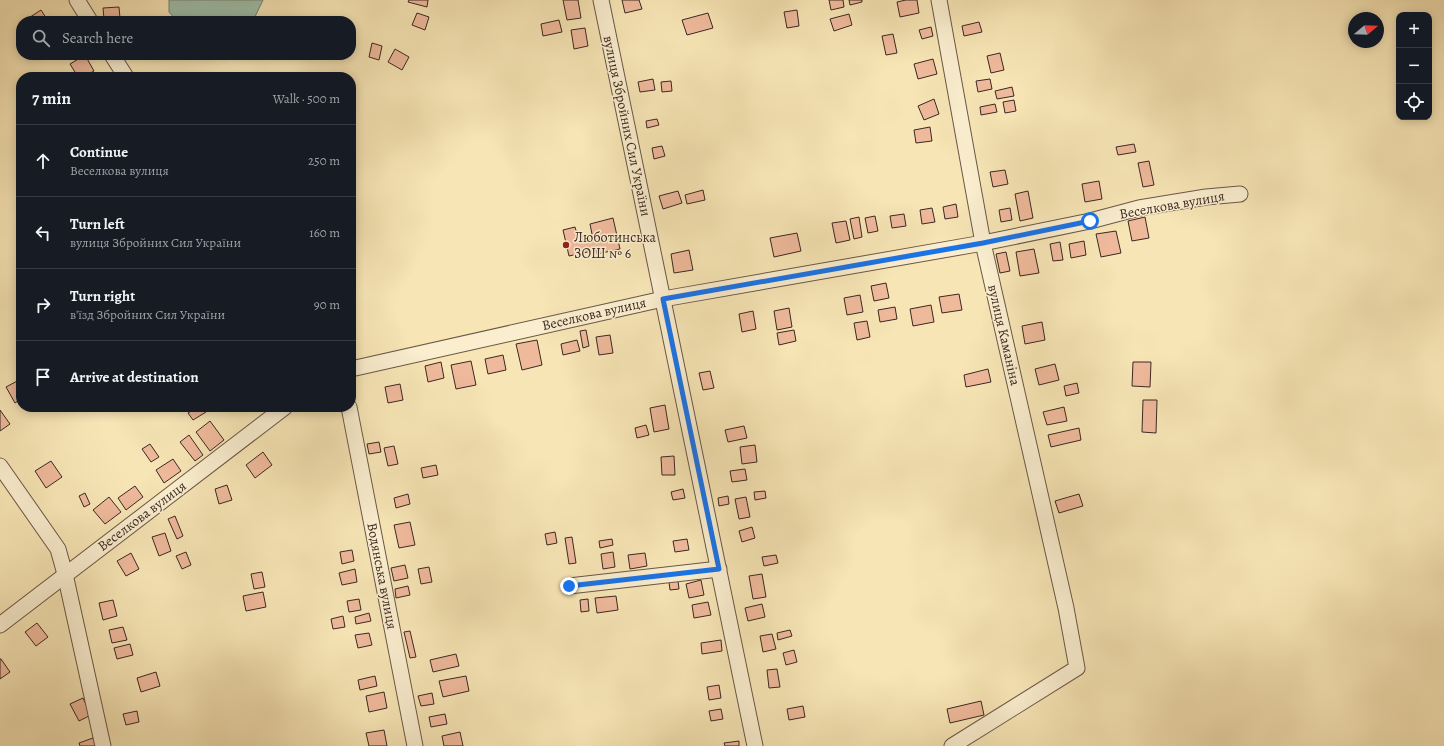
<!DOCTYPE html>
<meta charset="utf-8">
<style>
:root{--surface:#171b24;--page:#242831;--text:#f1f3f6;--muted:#9ea1a6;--line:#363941}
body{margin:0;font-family:Alegreya,serif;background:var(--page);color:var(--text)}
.controls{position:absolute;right:12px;top:12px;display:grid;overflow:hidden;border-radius:8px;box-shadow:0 2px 10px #0003}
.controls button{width:36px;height:36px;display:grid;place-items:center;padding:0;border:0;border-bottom:1px solid var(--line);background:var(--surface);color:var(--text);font:20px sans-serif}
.compass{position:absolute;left:1348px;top:12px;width:36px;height:36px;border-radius:50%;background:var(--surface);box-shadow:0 2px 10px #0003;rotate:71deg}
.stop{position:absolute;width:12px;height:12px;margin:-9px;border:3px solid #1a73e8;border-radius:50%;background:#fff}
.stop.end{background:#1a73e8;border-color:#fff;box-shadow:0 1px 4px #0008}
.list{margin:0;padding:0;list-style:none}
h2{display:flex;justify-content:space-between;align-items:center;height:52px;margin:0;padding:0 16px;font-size:17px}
h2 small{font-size:13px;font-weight:400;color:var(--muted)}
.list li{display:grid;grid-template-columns:26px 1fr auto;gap:12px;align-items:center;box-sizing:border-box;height:72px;padding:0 16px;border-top:1px solid var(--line)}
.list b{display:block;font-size:15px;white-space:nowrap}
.list p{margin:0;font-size:13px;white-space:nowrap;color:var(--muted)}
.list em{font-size:13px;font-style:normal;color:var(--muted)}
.icon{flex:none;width:22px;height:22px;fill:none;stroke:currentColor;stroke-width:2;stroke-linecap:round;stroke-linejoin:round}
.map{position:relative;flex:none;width:1444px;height:746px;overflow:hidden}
.search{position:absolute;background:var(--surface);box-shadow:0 2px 10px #0003;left:16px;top:16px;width:340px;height:44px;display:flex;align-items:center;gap:10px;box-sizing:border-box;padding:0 14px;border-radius:16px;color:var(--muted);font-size:15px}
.panel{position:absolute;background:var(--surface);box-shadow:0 2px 10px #0003;left:16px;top:72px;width:340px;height:340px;border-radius:16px}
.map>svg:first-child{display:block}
.water{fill:#9dbfab;stroke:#768374}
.building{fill:#efba9c;stroke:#3b2821}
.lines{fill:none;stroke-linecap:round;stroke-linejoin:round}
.minor-casing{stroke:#6a5746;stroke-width:17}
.minor{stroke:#faeecf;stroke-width:15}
.route{stroke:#1a73e8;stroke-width:5}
.poi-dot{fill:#8f2418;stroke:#faeecf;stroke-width:1.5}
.labels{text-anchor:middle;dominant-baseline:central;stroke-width:3;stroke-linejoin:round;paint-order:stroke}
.street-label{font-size:14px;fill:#3b2821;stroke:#faeecf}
.poi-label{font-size:14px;fill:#3b2821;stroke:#faeecf;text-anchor:start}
</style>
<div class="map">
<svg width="1444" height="746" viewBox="0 0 1444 746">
<rect width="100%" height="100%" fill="#f7e5b5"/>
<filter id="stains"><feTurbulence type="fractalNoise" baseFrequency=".005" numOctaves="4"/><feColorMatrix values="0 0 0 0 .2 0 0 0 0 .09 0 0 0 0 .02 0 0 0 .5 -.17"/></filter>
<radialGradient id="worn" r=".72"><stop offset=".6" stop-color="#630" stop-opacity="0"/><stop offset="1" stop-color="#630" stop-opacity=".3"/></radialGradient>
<path class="water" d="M169,0H263L253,21H177L169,12Z"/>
<g class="building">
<path d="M409,0H428L427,7L408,2Z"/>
<path d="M563,0H578L581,18L567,20Z"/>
<path d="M622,0H639L642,9L625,13Z"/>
<path d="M829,0H843L844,7L831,10Z"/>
<path d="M849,0H862V2L850,5Z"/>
<path d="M906,0H917L919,13L900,17L897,2Z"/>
<path d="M119,7L120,18L104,19L103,8Z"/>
<path d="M41,10L48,21H24Z"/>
<path d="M797,10L799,26L787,28L784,12Z"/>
<path d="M417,13L429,17L425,30L412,25Z"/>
<path d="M708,13L713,28L687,35L682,20Z"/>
<path d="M849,14L852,25L834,31L830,19Z"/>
<path d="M559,20L562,32L543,36L541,24Z"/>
<path d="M979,22L982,32L964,36L962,26Z"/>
<path d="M931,27L933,36L922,39L919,30Z"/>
<path d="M585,28L588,46L574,49L571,30Z"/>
<path d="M893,34L897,53L886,55L882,36Z"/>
<path d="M372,43L382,46L379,60L369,57Z"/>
<path d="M395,49L409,57L402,70L388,62Z"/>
<path d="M1000,53L1004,70L991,73L987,56Z"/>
<path d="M85,55L94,71L83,77H78L70,64Z"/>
<path d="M933,59L937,74L918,79L914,64Z"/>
<path d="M653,79L655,90L640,92L638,82Z"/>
<path d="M990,79L992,89L978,92L976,81Z"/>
<path d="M671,81L672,91L662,92L661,82Z"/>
<path d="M1012,87L1014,96L997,99L995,91Z"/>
<path d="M934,99L939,114L924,120L918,106Z"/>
<path d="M1014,100L1016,111L1005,113L1003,102Z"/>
<path d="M995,104L997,112L981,115L980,107Z"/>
<path d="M657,119L659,125L647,128L646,121Z"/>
<path d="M930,127L932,141L916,143L914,130Z"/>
<path d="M1134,144L1136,152L1118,155L1116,147Z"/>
<path d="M662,146L665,156L654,159L652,148Z"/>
<path d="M1149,161L1154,185L1143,187L1138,163Z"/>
<path d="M1005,170L1008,184L993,187L990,172Z"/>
<path d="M1099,181L1102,199L1085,202L1082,184Z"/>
<path d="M703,190L705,200L687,204L685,195Z"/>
<path d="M678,191L682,203L663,209L659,196Z"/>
<path d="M1028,191L1033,218L1020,221L1015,194Z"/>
<path d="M956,204L958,217L945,219L943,207Z"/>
<path d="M932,208L935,222L922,224L920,210Z"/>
<path d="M1010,208L1012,220L1001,222L999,210Z"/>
<path d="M904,214L906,226L892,228L890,216Z"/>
<path d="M875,216L878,231L868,233L865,218Z"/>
<path d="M859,217L862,237L854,239L850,219Z"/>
<path d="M1145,217L1149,238L1132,241L1128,221Z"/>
<path d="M613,218L620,249L597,254L596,250L569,256L563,230L575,227L578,237L592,234L590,224Z"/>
<path d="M846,221L850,240L836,243L832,223Z"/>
<path d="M1116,231L1121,253L1101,257L1096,234Z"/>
<path d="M797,233L801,251L774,257L770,238Z"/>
<path d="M1084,241L1086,255L1071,258L1069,244Z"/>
<path d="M1060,242L1063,260L1053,261L1050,244Z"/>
<path d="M1034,249L1039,273L1020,276L1016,252Z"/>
<path d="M689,250L693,270L674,273L671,254Z"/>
<path d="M1006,252L1010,271L1000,273L996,254Z"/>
<path d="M886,283L889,298L874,301L871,286Z"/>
<path d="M959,294L962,310L942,313L939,297Z"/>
<path d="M860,295L863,312L847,315L844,298Z"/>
<path d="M931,305L934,322L913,326L910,309Z"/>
<path d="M895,307L897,319L880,322L878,310Z"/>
<path d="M789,308L792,327L777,330L774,311Z"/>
<path d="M753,311L756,329L742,332L739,314Z"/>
<path d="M867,321L870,337L857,340L854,323Z"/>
<path d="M1042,322L1045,340L1025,344L1022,326Z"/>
<path d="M586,330L589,346L583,348L580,331Z"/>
<path d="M794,330L796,341L779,345L777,333Z"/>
<path d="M610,335L613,353L599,355L596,337Z"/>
<path d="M537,340L542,365L522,370L516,344Z"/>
<path d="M577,340L580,351L563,355L561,344Z"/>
<path d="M503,355L506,370L488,374L485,359Z"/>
<path d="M471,361L476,385L456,389L451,365Z"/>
<path d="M441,362L444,378L428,382L425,366Z"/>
<path d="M1133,362H1151L1150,387L1132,386Z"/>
<path d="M1055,364L1059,380L1039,385L1035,369Z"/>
<path d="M988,369L991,382L966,387L964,375Z"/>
<path d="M710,371L714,388L703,390L699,373Z"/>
<path d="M21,379V399L15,403L6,387Z"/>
<path d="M1077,383L1079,393L1066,396L1064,386Z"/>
<path d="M400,384L403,400L388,403L385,387Z"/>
<path d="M1143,400H1157L1156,433L1142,432Z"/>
<path d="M665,405L669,429L654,432L650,408Z"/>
<path d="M198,407H202L206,412L193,420L188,413Z"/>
<path d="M1064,407L1067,421L1047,425L1043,412Z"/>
<path d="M0,410L10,424L0,431Z"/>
<path d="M210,421L224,440L210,451L196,432Z"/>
<path d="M646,425L649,435L637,438L635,428Z"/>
<path d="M744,426L747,438L728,442L725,430Z"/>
<path d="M1079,428L1081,440L1051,447L1048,435Z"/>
<path d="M189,435L203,455L195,461L180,442Z"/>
<path d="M379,442L381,452L369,454L367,444Z"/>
<path d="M150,444L159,457L151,462L142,449Z"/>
<path d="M755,445L757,462L742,464L740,447Z"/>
<path d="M394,446L398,464L388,466L384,448Z"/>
<path d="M263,452L272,465L255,478L246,465Z"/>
<path d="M674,456L675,475H662L661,457Z"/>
<path d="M173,459L181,471L164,483L156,470Z"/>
<path d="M51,461L62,477L46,488L35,471Z"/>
<path d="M436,465L438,475L423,478L421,468Z"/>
<path d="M745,469L747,480L732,482L730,471Z"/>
<path d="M227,485L232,500L219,504L215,489Z"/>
<path d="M135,486L143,497L126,510L118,498Z"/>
<path d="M683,489L685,498L673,500L671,492Z"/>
<path d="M765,491L766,498L755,500L754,492Z"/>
<path d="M85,493L90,504L84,507L79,496Z"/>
<path d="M408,494L410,504L396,508L394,498Z"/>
<path d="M1079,494L1083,506L1059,513L1055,501Z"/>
<path d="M728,496L729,504L719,506L718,498Z"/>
<path d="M109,497L121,512L105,524L93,510Z"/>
<path d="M746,497L750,517L739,519L735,499Z"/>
<path d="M175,516L183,536L177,539L168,519Z"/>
<path d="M410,522L415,545L399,548L394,525Z"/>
<path d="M752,527L755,538L742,542L739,531Z"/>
<path d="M555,532L557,543L547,545L545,534Z"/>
<path d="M165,533L171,551L159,556L152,537Z"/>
<path d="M572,537L576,563L569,564L565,538Z"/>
<path d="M612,539L613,545L600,548L599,541Z"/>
<path d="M687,539L689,550L675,552L673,541Z"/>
<path d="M352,550L354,561L342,564L340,552Z"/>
<path d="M186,552L191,565L182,569L176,556Z"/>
<path d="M613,552L615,567L603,569L601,554Z"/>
<path d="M131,553L139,569L126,576L117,561Z"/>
<path d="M645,553L647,566L630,569L628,555Z"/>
<path d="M776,555L778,563L764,566L762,557Z"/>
<path d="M405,565L408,578L394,581L391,568Z"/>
<path d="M429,567L432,582L421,584L418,569Z"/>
<path d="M355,569L357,582L342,585L339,573Z"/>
<path d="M262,572L265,587L254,589L251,574Z"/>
<path d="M762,574L766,597L753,599L749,576Z"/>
<path d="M701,580L704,595L689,598L686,584Z"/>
<path d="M678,581L679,589L670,590L669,582Z"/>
<path d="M408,586L410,595L396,598L395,589Z"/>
<path d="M263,592L266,607L246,611L243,596Z"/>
<path d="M616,596L618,610L597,613L595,598Z"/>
<path d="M359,599L361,610L349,612L347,601Z"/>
<path d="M588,599L589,611L581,612L580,600Z"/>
<path d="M113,600L117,616L103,620L99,603Z"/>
<path d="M708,602L711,615L694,618L692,605Z"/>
<path d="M762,604L765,617L748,621L745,608Z"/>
<path d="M369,613L371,621L356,624L355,617Z"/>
<path d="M343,616L345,627L333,629L331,619Z"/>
<path d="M37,623L48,637L36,646L25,632Z"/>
<path d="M123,627L127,640L112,643L109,630Z"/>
<path d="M790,630L792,636L778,640L777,633Z"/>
<path d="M410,631L416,657L410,658L404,632Z"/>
<path d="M369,633L372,645L358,648L355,635Z"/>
<path d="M772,634L776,649L763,652L760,636Z"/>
<path d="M721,640L722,651L702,654L701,643Z"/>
<path d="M130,644L133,655L117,659L114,648Z"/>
<path d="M794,650L797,662L786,665L783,653Z"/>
<path d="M456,654L459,666L433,672L430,660Z"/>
<path d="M0,659H1L10,672L0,679Z"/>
<path d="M777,669L780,687L769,688L767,670Z"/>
<path d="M156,672L160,686L141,692L137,678Z"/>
<path d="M375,676L377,686L360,690L358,680Z"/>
<path d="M466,676L469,691L443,697L439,681Z"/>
<path d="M719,685L721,698L709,700L707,687Z"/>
<path d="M384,692L387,708L369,712L366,696Z"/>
<path d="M432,693L434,704L421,706L418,696Z"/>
<path d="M83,698L91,715L79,721L70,704Z"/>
<path d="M981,701L984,715L950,723L947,709Z"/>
<path d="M803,706L805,717L789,720L787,709Z"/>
<path d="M721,709L723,719L711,721L709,711Z"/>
<path d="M137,711L139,722L126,725L123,714Z"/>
<path d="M445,714L447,724L431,727L429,717Z"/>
<path d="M384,730L387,746H369L366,733Z"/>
<path d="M460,732L463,746H444L442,736Z"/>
<path d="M93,738L96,746H80L79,743Z"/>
<path d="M739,741V746H725L724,743Z"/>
</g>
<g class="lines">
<defs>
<g id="minor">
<path d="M77,0L90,21"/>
<path d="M601,0L755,746"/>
<path d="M939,0L983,243L1066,608L1077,668L952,746"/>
<path d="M112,55L126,77"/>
<path d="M351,369L663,299L983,243L1090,221L1139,208L1206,197L1240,194"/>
<path d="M349,407L415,746"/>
<path d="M0,466L58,549L65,574L103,746"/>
<path d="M569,586L719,569"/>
<path d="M0,625L285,407"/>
</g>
</defs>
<use href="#minor" class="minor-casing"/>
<use href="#minor" class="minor"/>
</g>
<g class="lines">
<path class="route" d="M569,586L719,569L663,299L983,243L1090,221"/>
</g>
<circle class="poi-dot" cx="566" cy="245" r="4"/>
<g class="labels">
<g class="street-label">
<text transform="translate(627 126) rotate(78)">вулиця Збройних Сил України</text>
<text transform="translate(1172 205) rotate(-10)">Веселкова вулиця</text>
<text transform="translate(594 314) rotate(-13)">Веселкова вулиця</text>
<text transform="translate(1004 335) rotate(77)">вулиця Каманіна</text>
<text transform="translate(142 516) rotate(-37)">Веселкова вулиця</text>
<text transform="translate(382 576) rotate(79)">Водянська вулиця</text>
</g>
<g class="poi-label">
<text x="574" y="237">Люботинська<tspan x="574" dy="16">ЗОШ № 6</tspan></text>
</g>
</g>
<rect width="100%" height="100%" filter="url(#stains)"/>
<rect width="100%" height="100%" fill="url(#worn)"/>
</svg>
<div class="controls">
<button>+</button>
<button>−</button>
<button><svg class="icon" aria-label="locate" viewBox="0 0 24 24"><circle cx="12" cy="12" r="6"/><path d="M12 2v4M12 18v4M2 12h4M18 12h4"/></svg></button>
</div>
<svg class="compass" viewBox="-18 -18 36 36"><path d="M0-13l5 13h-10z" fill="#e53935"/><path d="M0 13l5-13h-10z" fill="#9ea1a6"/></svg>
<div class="stop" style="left:1090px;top:221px"></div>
<div class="stop end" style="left:569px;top:586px"></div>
<div class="search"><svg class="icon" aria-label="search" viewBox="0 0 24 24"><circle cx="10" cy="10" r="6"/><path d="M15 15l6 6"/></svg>Search here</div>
<section class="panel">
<h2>7 min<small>Walk · 500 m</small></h2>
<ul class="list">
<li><svg class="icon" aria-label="ahead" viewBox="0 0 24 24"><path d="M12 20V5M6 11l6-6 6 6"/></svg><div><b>Continue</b><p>Веселкова вулиця</p></div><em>250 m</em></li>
<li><svg class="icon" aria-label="left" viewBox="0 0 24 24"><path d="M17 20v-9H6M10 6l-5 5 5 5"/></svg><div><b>Turn left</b><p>вулиця Збройних Сил України</p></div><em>160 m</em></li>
<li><svg class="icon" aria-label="right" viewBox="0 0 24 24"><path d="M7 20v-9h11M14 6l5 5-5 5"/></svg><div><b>Turn right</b><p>в'їзд Збройних Сил України</p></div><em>90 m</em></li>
<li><svg class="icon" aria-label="arrive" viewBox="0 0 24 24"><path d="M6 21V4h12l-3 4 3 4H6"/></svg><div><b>Arrive at destination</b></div></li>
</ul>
</section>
</div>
